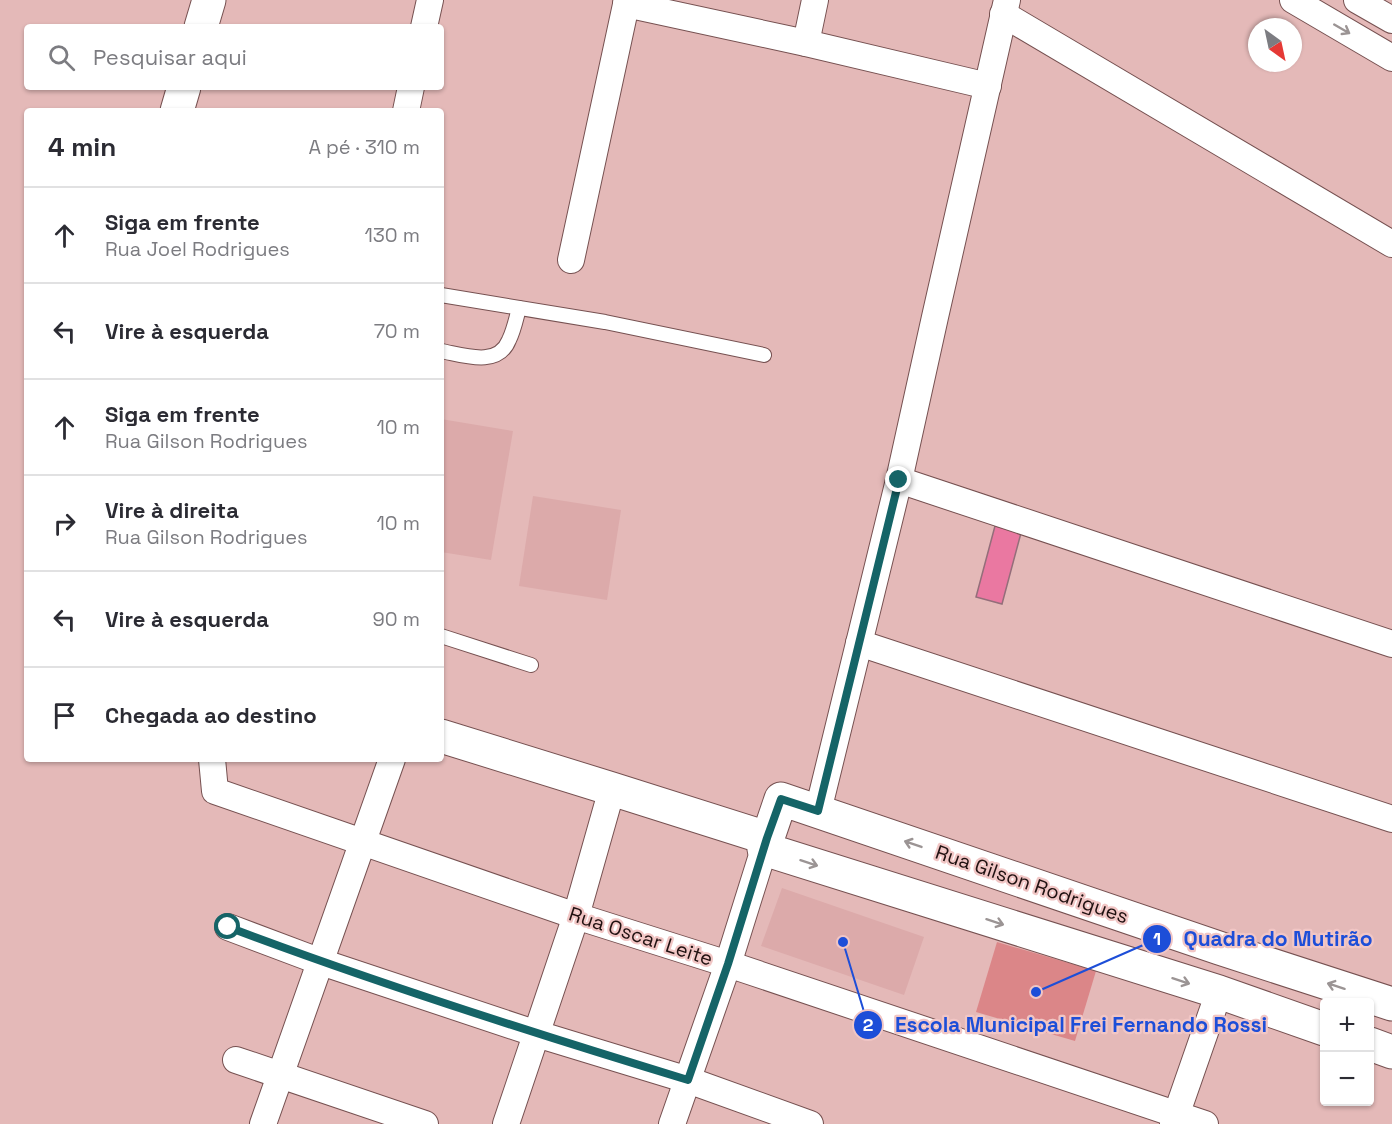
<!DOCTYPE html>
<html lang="pt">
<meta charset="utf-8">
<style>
:root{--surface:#fff;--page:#f2f2f3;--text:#2b2b33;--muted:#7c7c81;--line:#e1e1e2}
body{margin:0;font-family:"Space Grotesk",sans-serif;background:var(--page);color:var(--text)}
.controls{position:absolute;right:18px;bottom:18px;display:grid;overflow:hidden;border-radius:6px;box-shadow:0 2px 4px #0004}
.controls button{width:54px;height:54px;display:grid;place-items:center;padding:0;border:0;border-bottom:2px solid var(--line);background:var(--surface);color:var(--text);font:30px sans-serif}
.compass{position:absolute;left:1248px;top:18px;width:54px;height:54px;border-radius:50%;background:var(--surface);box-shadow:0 2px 4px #0004;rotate:147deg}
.stop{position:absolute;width:18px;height:18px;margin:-14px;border:4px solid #156467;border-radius:50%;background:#fff}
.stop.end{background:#156467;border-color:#fff;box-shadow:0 2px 6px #0008}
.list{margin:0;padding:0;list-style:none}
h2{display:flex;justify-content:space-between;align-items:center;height:78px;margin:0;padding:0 24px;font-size:26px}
h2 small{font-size:20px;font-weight:400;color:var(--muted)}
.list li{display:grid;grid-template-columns:39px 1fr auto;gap:18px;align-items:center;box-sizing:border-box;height:96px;padding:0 24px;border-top:2px solid var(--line)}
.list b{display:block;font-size:22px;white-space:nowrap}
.list p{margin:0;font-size:20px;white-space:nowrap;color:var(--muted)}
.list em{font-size:20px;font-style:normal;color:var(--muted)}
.icon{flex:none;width:33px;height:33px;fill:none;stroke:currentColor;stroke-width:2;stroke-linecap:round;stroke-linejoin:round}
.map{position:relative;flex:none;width:1392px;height:1124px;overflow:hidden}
.search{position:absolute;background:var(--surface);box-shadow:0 2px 4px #0004;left:24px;top:24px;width:420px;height:66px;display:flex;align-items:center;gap:15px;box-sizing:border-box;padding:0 21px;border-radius:6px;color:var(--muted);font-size:22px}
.panel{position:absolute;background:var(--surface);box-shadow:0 2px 4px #0004;left:24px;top:108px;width:420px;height:654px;border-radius:6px}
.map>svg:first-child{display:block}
.built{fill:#dcaaaa}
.green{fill:#db8688}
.building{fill:#ea78a1;stroke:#946e7a;stroke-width:1.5}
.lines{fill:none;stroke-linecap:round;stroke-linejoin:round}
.lane-casing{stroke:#765151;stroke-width:16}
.street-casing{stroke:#765151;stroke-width:28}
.secondary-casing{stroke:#765151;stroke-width:35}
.lane{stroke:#fff;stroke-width:14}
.street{stroke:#fff;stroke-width:26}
.secondary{stroke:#fff;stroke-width:33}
.oneway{stroke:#9b9494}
.route{stroke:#156467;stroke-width:8}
.labels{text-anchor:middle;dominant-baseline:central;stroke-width:4.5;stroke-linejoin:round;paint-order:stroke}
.street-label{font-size:20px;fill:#201111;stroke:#f1c6c5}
.leader{fill:none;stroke:#1d4ed8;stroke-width:2}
.callout-dot{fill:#1d4ed8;stroke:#f1c6c5;stroke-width:2}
.mark-label{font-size:18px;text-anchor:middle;font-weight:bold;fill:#fff}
.callout-label{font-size:21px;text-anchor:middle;font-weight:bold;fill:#1d4ed8;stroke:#f1c6c5;stroke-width:4.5;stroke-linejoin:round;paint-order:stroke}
</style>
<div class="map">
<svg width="1392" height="1124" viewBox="0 0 1392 1124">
<rect width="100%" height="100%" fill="#e4b9b8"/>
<g class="built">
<path d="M441,419L513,431L491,560L441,552Z"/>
<path d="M533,496L621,510L607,600L519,586Z"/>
<path d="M782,888L924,937L904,995L761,946Z"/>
</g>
<path class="green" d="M997,942L1096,971L1075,1041L976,1012Z"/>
<path class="building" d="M995,526L1021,533L1002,604L976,597Z"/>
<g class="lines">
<defs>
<g id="lane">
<path d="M441,295L605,322L764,355"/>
<path d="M441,351C463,355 498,368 509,340C514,330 516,319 519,308"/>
<path d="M441,636L531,665"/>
</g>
<g id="street">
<path d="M1293,0L1392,58"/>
<path d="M1357,0L1392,20"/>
<path d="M626,4L806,43L988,86"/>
<path d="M1003,14L1392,244"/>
<path d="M424,27L430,0"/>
<path d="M806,43L815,0"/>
<path d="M406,111L411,87"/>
<path d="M571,260L627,0"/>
<path d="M899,480L1392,644"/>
<path d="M859,643L1392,819"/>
<path d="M212,759L215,791L576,916L728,964L1205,1124"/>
<path d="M818,811L899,480L935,317L1007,0"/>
<path d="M228,927L321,962L537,1034L688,1080L810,1124"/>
<path d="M236,1060L425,1124"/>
<path d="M263,1124L392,759"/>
<path d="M506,1124L576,916L612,789"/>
<path d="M672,1124L728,964L764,849"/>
<path d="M1173,1124L1219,992"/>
</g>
<g id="secondary">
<path d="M201,27L209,0"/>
<path d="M177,111L184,87"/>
<path d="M441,736L612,789L767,838"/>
<path d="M1324,1029L1219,992L764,849L781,799L1219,948L1392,1004"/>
<path d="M1370,1044L1392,1052"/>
</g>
</defs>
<use href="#lane" class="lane-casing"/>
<use href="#street" class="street-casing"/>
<use href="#secondary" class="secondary-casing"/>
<use href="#lane" class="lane"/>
<use href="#street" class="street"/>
<use href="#secondary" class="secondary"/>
</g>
<defs><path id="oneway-shaft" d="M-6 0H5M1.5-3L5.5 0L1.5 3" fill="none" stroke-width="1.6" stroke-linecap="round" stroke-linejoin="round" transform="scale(1.5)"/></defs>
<g class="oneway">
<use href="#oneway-shaft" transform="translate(1342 29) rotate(30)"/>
<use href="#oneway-shaft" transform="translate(913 844) rotate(-161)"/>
<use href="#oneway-shaft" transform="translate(809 863) rotate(18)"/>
<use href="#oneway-shaft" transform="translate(995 922) rotate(18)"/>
<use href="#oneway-shaft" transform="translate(1181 981) rotate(18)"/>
<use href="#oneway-shaft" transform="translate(1336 986) rotate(-162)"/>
</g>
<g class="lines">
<path class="route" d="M228,927C379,984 533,1033 688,1080L728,964L767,838L781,799L818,811L899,480"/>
</g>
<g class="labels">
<g class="street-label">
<text transform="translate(1032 884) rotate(19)">Rua Gilson Rodrigues</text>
<text transform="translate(641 936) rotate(18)">Rua Oscar Leite</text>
</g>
</g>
<path class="leader" d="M1036 992L1157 939M843 942L868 1025"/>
<g class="callout-dot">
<circle cx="1036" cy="992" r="6"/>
<circle cx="843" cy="942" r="6"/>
<circle cx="1157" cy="939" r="15"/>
<circle cx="868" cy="1025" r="15"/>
</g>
<g class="mark-label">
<text x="1157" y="945">1</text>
<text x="868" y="1031">2</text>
</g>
<g class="callout-label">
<text x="1278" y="946">Quadra do Mutirão</text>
<text x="1081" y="1032">Escola Municipal Frei Fernando Rossi</text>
</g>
</svg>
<div class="controls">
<button>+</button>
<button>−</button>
</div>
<svg class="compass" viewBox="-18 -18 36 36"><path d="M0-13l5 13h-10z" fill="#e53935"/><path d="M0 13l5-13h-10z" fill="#7c7c81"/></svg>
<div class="stop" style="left:228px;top:927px"></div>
<div class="stop end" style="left:899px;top:480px"></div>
<div class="search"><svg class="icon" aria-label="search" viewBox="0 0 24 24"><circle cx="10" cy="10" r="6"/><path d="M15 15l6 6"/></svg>Pesquisar aqui</div>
<section class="panel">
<h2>4 min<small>A pé · 310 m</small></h2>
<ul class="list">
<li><svg class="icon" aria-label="ahead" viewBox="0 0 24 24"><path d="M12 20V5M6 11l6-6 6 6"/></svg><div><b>Siga em frente</b><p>Rua Joel Rodrigues</p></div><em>130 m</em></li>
<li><svg class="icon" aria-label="left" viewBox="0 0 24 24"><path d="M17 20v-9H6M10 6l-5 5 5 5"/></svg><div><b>Vire à esquerda</b></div><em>70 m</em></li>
<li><svg class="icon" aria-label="ahead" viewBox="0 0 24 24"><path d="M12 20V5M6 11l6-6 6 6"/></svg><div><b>Siga em frente</b><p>Rua Gilson Rodrigues</p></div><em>10 m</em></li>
<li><svg class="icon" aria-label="right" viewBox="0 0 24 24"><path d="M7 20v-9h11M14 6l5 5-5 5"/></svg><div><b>Vire à direita</b><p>Rua Gilson Rodrigues</p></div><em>10 m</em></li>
<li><svg class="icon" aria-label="left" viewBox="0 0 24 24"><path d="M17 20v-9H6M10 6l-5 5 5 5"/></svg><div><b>Vire à esquerda</b></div><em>90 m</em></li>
<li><svg class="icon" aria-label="arrive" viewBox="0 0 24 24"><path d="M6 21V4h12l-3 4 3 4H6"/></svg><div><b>Chegada ao destino</b></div></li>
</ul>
</section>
</div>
